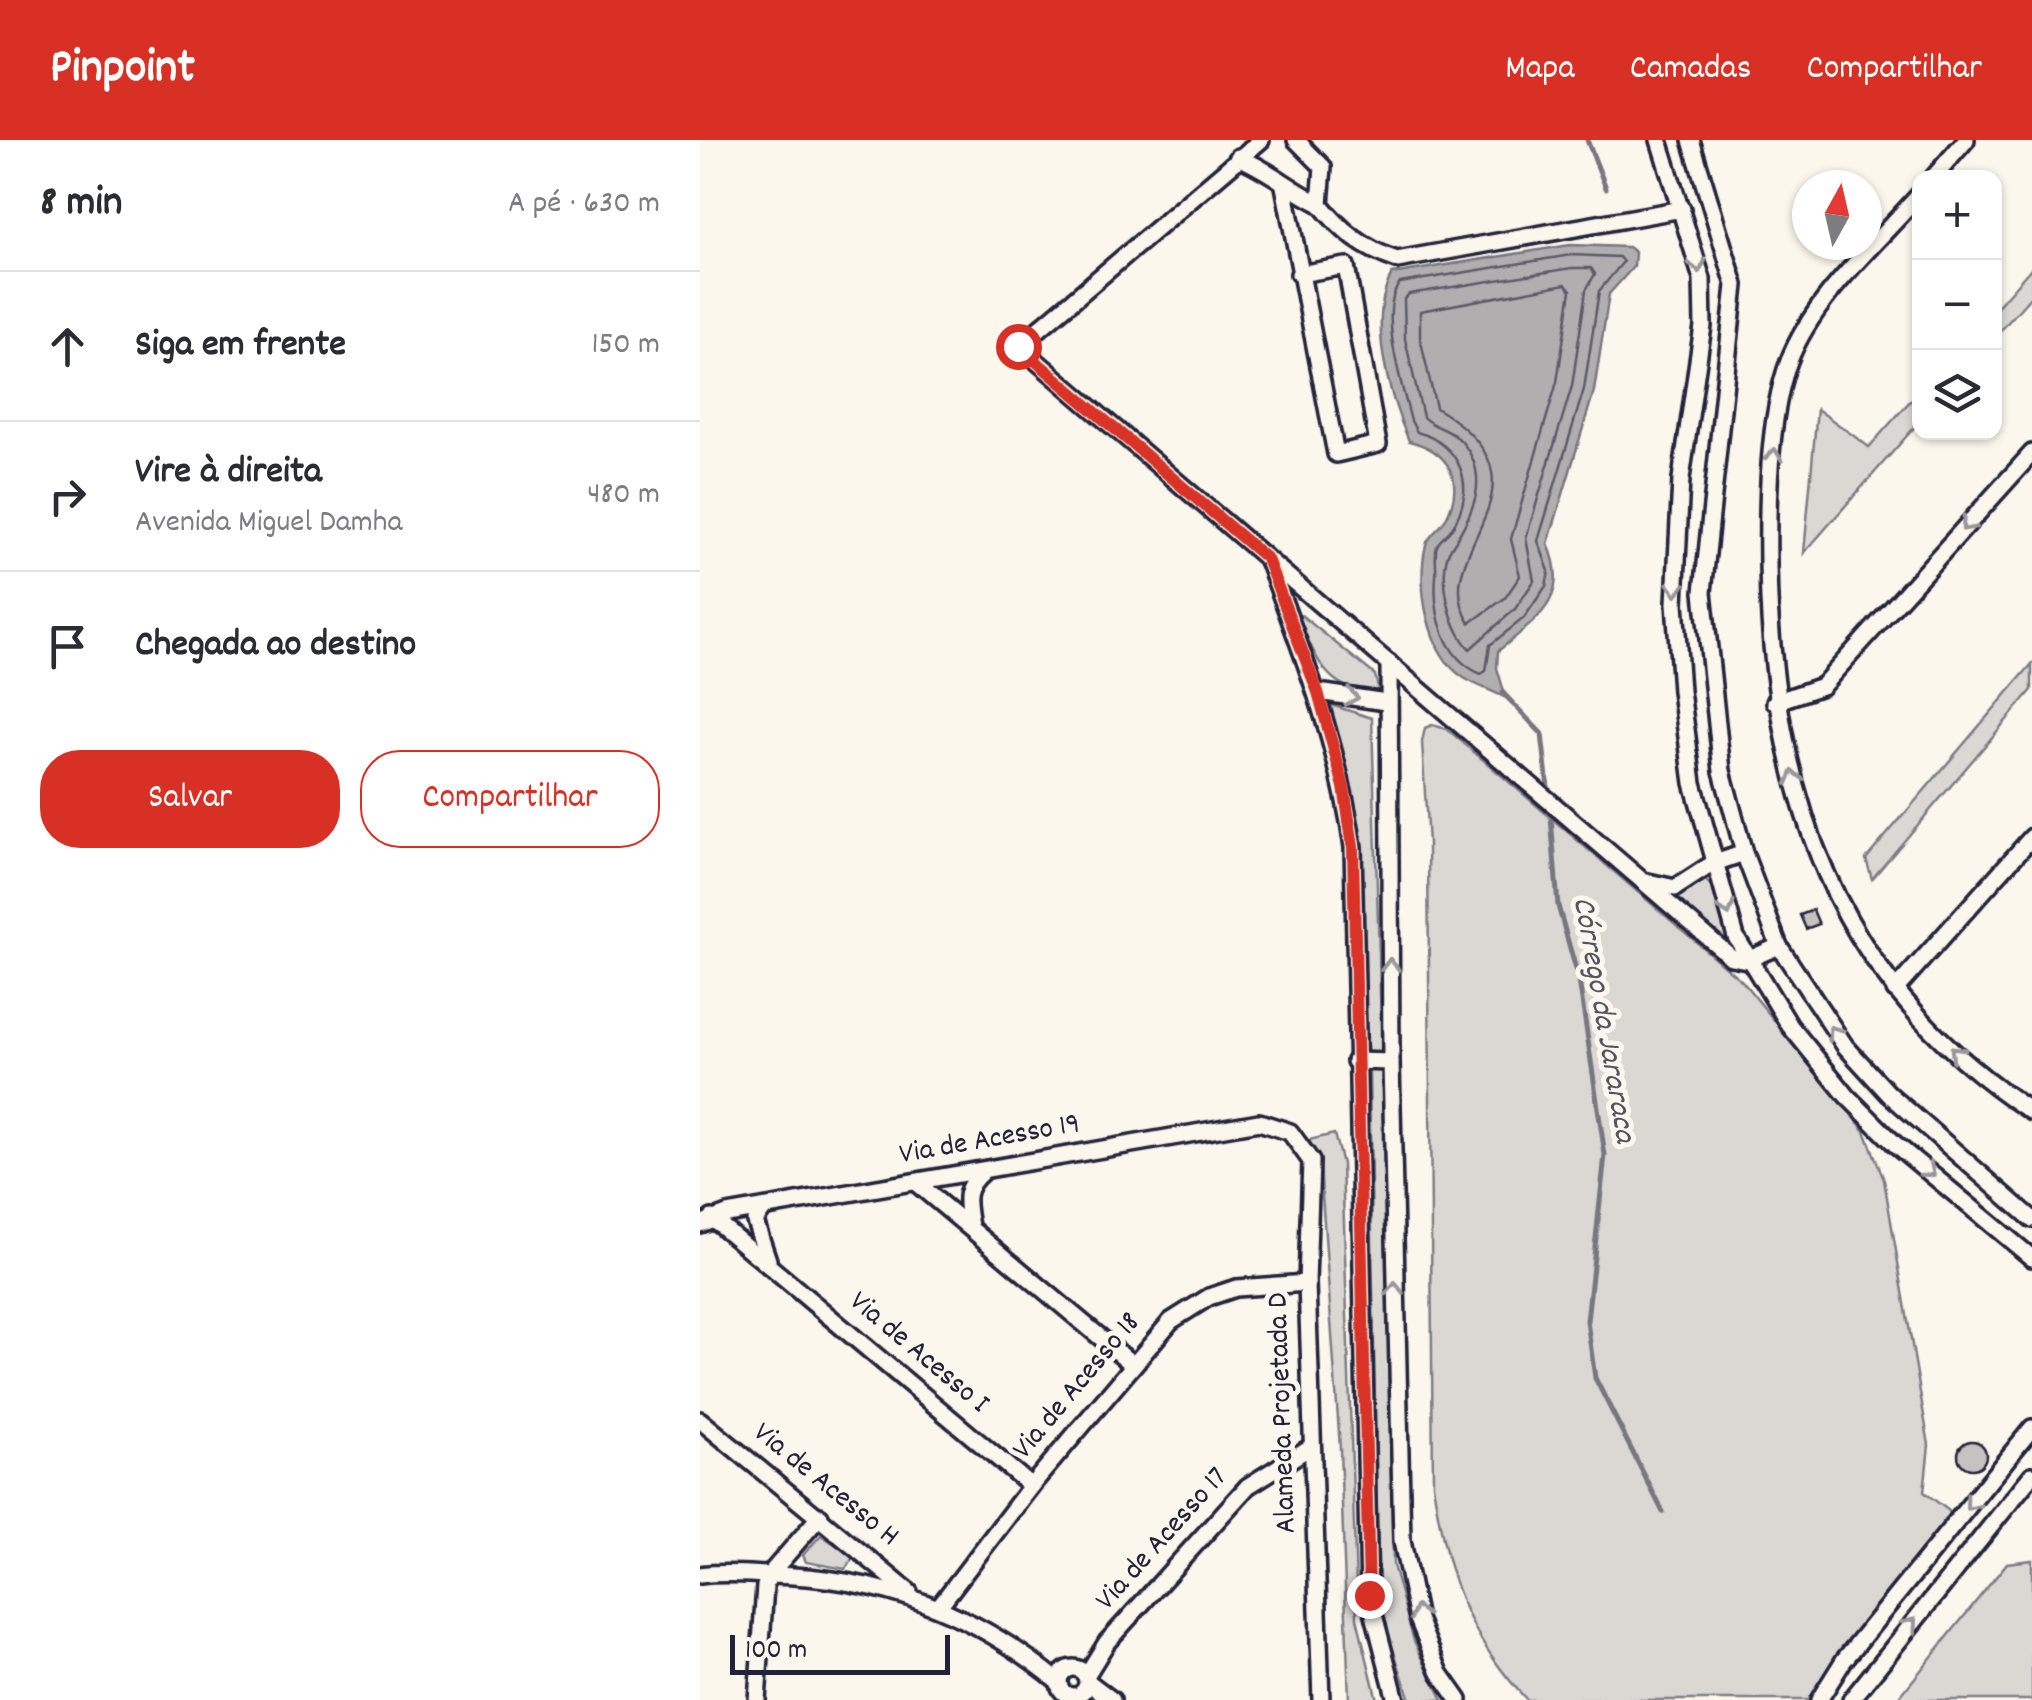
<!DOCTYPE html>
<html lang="pt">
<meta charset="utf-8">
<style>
:root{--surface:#fff;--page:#f7f7f7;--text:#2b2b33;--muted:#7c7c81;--line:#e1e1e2;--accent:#d93025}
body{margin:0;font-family:Dekko,sans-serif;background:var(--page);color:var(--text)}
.controls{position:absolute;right:30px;top:30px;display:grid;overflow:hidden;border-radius:20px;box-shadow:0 2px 8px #0004}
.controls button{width:90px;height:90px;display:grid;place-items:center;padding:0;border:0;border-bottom:2px solid var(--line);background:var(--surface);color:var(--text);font:50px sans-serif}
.compass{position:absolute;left:1092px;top:30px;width:90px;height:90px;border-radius:50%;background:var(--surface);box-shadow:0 2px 8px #0004;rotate:8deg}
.scale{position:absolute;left:30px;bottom:25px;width:220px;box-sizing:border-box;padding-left:10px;border:5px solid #22223b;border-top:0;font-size:28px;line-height:35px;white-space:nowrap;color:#22223b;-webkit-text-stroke:8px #fbf7ec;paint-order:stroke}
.stop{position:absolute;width:30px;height:30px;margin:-22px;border:8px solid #d93025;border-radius:50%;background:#fff}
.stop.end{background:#d93025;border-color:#fff;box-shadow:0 2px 10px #0008}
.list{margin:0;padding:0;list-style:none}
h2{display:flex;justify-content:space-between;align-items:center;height:130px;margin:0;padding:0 40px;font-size:42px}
h2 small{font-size:32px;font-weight:400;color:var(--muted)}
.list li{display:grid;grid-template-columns:65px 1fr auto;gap:30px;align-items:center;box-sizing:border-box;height:150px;padding:0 40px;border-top:2px solid var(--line)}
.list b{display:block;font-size:38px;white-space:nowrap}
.list p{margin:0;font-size:32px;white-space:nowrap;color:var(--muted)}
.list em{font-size:32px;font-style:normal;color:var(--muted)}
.actions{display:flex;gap:20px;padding:30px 40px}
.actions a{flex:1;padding:22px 0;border:2px solid var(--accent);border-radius:40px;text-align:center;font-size:35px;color:var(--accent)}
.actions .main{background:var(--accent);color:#fff}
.icon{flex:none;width:55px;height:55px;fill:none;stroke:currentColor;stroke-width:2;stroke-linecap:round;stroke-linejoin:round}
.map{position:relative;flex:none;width:1332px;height:1560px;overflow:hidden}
header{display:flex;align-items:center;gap:60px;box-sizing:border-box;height:140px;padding:0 50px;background:var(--accent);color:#fff}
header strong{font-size:48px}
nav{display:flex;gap:55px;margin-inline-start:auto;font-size:35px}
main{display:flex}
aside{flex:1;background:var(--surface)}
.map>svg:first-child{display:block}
.green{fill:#dbd8d3;stroke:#7e7d87;stroke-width:2.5}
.water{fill:#b1aeb0;stroke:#787681;stroke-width:2.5}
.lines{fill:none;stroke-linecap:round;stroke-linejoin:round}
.shore{stroke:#5b5a6a;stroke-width:2.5}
.stream{stroke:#787681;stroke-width:5}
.building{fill:#c6c2c0;stroke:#22223b;stroke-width:2.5}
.minor-casing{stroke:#22223b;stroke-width:22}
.minor{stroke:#fbf7ec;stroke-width:15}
.oneway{stroke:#99979c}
.route{stroke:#d93025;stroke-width:12}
.labels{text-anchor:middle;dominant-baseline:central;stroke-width:10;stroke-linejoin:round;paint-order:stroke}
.street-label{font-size:30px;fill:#22223b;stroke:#fbf7ec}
.water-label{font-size:32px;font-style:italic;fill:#545364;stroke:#fbf7ec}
</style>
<header>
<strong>Pinpoint</strong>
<nav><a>Mapa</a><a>Camadas</a><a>Compartilhar</a></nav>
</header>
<main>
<aside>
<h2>8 min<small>A pé · 630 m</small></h2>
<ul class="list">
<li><svg class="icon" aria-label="ahead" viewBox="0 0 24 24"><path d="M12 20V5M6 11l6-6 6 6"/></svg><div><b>Siga em frente</b></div><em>150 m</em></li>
<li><svg class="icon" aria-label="right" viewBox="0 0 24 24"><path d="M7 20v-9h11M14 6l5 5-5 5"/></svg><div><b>Vire à direita</b><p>Avenida Miguel Damha</p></div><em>480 m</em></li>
<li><svg class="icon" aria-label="arrive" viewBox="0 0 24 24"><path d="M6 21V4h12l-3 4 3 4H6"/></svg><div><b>Chegada ao destino</b></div></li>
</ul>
<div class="actions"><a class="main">Salvar</a><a>Compartilhar</a></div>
</aside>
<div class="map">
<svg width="1332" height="1560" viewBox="0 0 1332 1560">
<rect width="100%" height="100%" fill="#fbf7ec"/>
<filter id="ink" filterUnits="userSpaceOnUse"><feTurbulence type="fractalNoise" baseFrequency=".01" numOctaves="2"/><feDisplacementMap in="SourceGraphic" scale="20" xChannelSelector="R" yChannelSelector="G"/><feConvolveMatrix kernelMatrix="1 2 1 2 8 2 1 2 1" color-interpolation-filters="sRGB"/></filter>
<g filter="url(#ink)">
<g class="green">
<path d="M1332,127V155L1295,197V169Z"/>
<path d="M1219,251V282L1104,413L1117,269L1169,307Z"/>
<path d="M601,475L675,535L678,548L674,555C621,546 619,519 596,476Z"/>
<path d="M1332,524V550L1172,739L1166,719Z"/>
<path d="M631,565L672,578L682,919H666L659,687Z"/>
<path d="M732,585L747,589L1042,841L1165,991L1184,1040L1229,1305L1224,1352L1249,1371L1252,1382L1150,1502L1110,1560H827C765,1494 746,1432 733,1344L728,704L722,602L725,588Z"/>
<path d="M1003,738L1014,748L1035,810L1029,811L975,762L972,754Z"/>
<path d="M669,929H682L693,1425L714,1501L743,1560H710L683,1479L678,1432Z"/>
<path d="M634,994L642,1024L657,1478L677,1560H649L640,1308L620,1026L609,1000Z"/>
<path d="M121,1395L154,1417L145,1429L106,1422L103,1415Z"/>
<path d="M1332,1420V1560H1197L1307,1423Z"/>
</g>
<path class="water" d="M870,105L928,107L935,112L934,126L909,154L894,251L848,404C872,459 837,479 798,511L797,528L806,558C793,551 777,546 764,538C727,514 716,445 726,405C729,395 740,389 745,380C766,342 750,311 709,301C689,256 667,179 692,134Z"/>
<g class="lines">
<g class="shore">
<path d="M871,115L919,117L923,122L899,151L884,249L838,401L849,431L846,446L824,478L790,505L786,531L781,534C743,518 733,473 736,436C737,427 734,414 737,406C740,399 748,394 752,388C777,347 762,305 717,292L711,281C703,248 677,170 700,143Z"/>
<path d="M872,128H891L895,134L886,150L872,246L826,398L834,441L815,469L770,509C750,490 736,432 751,408C772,375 792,338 762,302C751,289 733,288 723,277L705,199L704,159L709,154Z"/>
<path d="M866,144L871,150L857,242L811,399L820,436L805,458L770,483C722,410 868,347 736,268L720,197V171Z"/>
</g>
<g class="stream">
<path d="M887,0L906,48"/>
<path d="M803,553L842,594L849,656"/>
<path d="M851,677L858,766L879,840L905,1015L887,1181L895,1238L963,1372"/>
</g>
</g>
<g class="building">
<path d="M1113,770L1119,784L1106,789L1100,775Z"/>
<circle cx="1272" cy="1315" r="14"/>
</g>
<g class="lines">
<defs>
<g id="minor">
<path d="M561,0L319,206L1031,817L1047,820L1079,806"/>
<path d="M596,0L623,27L620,64C641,91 664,109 697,120L982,69"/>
<path d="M959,0L1002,139L1003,186L981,339L975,463L981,551L993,643L1036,797L1090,886L1147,956L1195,1004L1332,1118"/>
<path d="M991,0L1035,145L1003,452L1022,631L1044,713L1079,806L1145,906L1189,954L1332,1079"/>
<path d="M538,17C568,29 590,49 620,64"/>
<path d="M1233,38L1266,0"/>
<path d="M584,46L636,314L678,304L646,126L599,134"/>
<path d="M1220,54C1176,104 1113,158 1089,221C1068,277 1067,364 1068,424C1071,651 1134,843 1332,972"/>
<path d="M569,423C604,516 639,607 653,707L669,1455L696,1560"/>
<path d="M689,523L691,922L702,1401L718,1479L740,1533L759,1560"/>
<path d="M618,552L686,562"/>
<path d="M1075,562L1122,546L1332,313"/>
<path d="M948,742L975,748L1012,724L1044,713"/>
<path d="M1195,850L1332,697"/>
<path d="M655,921L691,922"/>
<path d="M215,1042L431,1223"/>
<path d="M63,1069L55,1081L68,1120"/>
<path d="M12,1078L331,1346"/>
<path d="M0,1084L27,1074L559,982L590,992L611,1021L607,1143L621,1560"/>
<path d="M270,1086C266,1062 262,1049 282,1032"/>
<path d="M0,1280L209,1452"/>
<path d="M0,1435C23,1432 46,1434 69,1435C181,1437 273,1471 359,1542"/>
<path d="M240,1465L331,1346L471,1181L509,1157L536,1148L607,1143"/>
<circle cx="373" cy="1542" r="14"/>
<path d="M386,1536L407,1502L548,1346L612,1306"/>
<path d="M387,1541L412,1560"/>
<path d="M57,1560L65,1446L69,1435L120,1376"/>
<path d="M1119,1560L1144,1520L1332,1288"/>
<path d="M1151,1560L1332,1335"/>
</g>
</defs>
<use href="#minor" class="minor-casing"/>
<use href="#minor" class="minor"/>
</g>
<defs><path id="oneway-chevron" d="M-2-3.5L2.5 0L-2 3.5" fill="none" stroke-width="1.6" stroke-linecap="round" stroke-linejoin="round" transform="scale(2.5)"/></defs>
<g class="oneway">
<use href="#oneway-chevron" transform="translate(998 126) rotate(78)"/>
<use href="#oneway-chevron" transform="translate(1074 315) rotate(-83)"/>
<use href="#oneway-chevron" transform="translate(1267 385) rotate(132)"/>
<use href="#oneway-chevron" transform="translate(976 449) rotate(92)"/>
<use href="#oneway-chevron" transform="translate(652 557) rotate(9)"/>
<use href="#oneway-chevron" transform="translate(1094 637) rotate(-104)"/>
<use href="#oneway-chevron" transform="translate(1027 769) rotate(72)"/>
<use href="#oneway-chevron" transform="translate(690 825) rotate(-91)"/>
<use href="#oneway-chevron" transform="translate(1134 892) rotate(-126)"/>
<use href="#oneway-chevron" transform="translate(1256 912) rotate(-134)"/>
<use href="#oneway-chevron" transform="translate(1229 1031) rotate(39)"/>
<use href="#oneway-chevron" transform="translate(695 1149) rotate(-91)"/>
<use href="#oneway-chevron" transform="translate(1271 1364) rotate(129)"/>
<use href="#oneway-chevron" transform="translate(718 1472) rotate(-105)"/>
<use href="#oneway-chevron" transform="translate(1211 1484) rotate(-50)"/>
</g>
</g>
<g class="lines" filter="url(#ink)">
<path class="route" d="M318,206L567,419L618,552L644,647L653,707L669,1455"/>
</g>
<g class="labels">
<g class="street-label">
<text transform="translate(290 1001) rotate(-10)">Via de Acesso 19</text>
<text transform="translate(218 1214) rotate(40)">Via de Acesso I</text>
<text transform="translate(378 1247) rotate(-50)">Via de Acesso 18</text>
<text transform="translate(584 1273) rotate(-92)">Alameda Projetada D</text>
<text transform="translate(125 1346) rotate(39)">Via de Acesso H</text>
<text transform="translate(463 1400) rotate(-48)">Via de Acesso 17</text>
</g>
<g class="water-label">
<text transform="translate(902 880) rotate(80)">Córrego da Jararaca</text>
</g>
</g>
</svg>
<div class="controls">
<button>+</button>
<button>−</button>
<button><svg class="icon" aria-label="layers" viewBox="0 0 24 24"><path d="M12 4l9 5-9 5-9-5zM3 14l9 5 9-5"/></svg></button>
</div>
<svg class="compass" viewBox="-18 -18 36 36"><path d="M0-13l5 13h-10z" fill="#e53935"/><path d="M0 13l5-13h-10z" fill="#7c7c81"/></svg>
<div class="scale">100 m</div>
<div class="stop" style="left:318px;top:206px"></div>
<div class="stop end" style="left:669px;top:1455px"></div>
</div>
</main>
